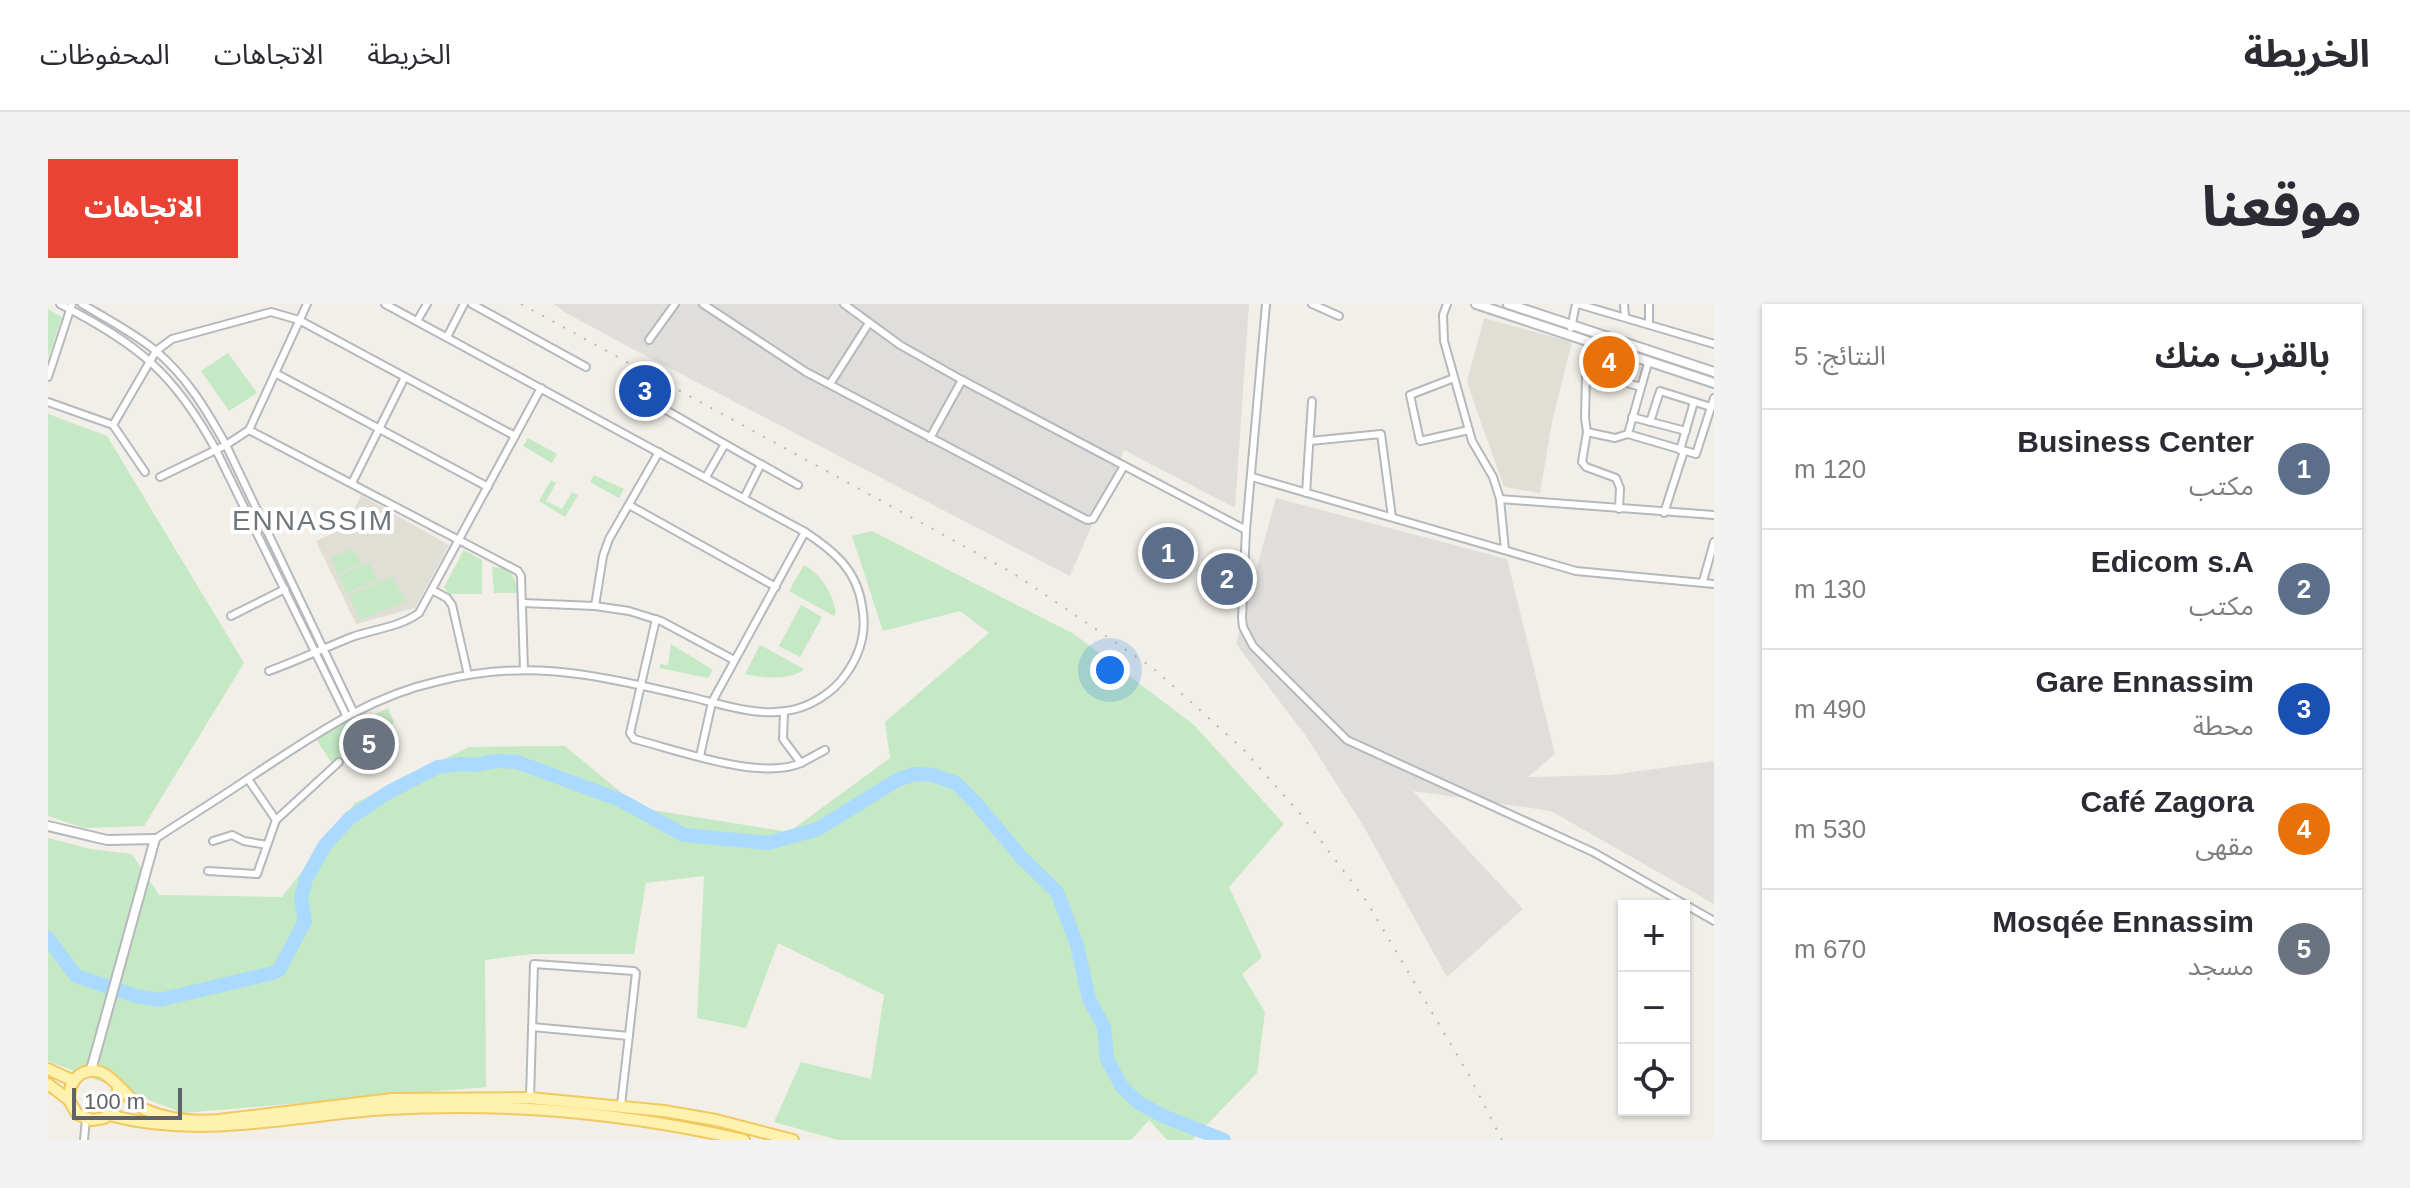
<!DOCTYPE html>
<html lang="ar">
<meta charset="utf-8">
<style>
:root{--surface:#fff;--page:#f2f2f3;--text:#2b2b33;--muted:#7c7c81;--line:#e1e1e2;--accent:#ea4335}
body{margin:0;font-family:Helvetica,"Noto Sans Arabic",sans-serif;background:var(--page);color:var(--text);direction:rtl}
.controls{position:absolute;right:24px;bottom:24px;display:grid;overflow:hidden;border-radius:0px;box-shadow:0 2px 6px #0004}
.controls button{width:72px;height:72px;display:grid;place-items:center;padding:0;border:0;border-bottom:2px solid var(--line);background:var(--surface);color:var(--text);font:40px sans-serif}
.scale{position:absolute;left:24px;bottom:20px;width:110px;box-sizing:border-box;padding-left:8px;border:4px solid #5f6368;border-top:0;font-size:22px;line-height:28px;white-space:nowrap;color:#5f6368;-webkit-text-stroke:6px #fff;paint-order:stroke}
.you{position:absolute;left:1062px;top:366px;width:28px;height:28px;margin:-20px;border:6px solid #fff;border-radius:50%;background:#1a73e8;box-shadow:0 0 0 12px #1a73e833}
.badge{display:grid;place-items:center;width:52px;height:52px;border-radius:50%;background:var(--accent);color:#fff;font-size:26px;font-weight:700}
.pin{position:absolute;translate:-50% -50%;border:4px solid #fff;box-shadow:0 2px 8px #0006}
.list{margin:0;padding:0;list-style:none}
h2{display:flex;justify-content:space-between;align-items:center;height:104px;margin:0;padding:0 32px;font-size:34px}
h2 small{font-size:26px;font-weight:400;color:var(--muted)}
.list li{display:grid;grid-template-columns:52px 1fr auto;gap:24px;align-items:center;box-sizing:border-box;height:120px;padding:0 32px;border-top:2px solid var(--line)}
.list b{display:block;font-size:30px;white-space:nowrap}
.list p{margin:0;font-size:26px;white-space:nowrap;color:var(--muted)}
.list em{font-size:26px;font-style:normal;color:var(--muted)}
.icon{flex:none;width:44px;height:44px;fill:none;stroke:currentColor;stroke-width:2;stroke-linecap:round;stroke-linejoin:round}
.map{position:relative;flex:none;width:1666px;height:836px;overflow:hidden;direction:ltr;border-radius:0px}
header{display:flex;align-items:center;gap:48px;box-sizing:border-box;height:112px;padding:0 40px;background:var(--surface);border-bottom:2px solid var(--line)}
header strong{font-size:38px}
nav{display:flex;gap:44px;margin-inline-start:auto;font-size:28px}
.intro{display:flex;align-items:center;justify-content:space-between;box-sizing:border-box;height:192px;padding:0 48px}
h1{margin:0;font-size:56px}
.button{padding:20px 36px;border-radius:0px;background:var(--accent);color:#fff;font-size:28px;font-weight:700}
main{display:flex;gap:48px;padding:0 48px}
aside{flex:1;background:var(--surface);border-radius:0px;box-shadow:0 2px 6px #0004}
.map>svg:first-child{display:block}
.industrial{fill:#e0deda}
.education{fill:#e1ded6}
.green{fill:#c5e8c5}
.lines{fill:none;stroke-linecap:round;stroke-linejoin:round}
.river{stroke:#aadaff;stroke-width:14}
.minor-casing{stroke:#b5b8bc;stroke-width:10}
.tertiary-casing{stroke:#b5b8bc;stroke-width:12}
.primary-casing{stroke:#f2c960;stroke-width:14}
.minor{stroke:#fff;stroke-width:6}
.tertiary{stroke:#fff;stroke-width:8}
.primary{stroke:#fff2af;stroke-width:10}
.rail{stroke:#b6b7b8;stroke-width:2;stroke-dasharray:2 10;stroke-linecap:butt}
.labels{text-anchor:middle;dominant-baseline:central;stroke-width:8;stroke-linejoin:round;paint-order:stroke}
.neighbourhood-label{font-size:28px;letter-spacing:2px;fill:#70757a;stroke:#fff}
</style>
<header>
<strong>الخريطة</strong>
<nav><a>الخريطة</a><a>الاتجاهات</a><a>المحفوظات</a></nav>
</header>
<div class="intro"><h1>موقعنا</h1><a class="button">الاتجاهات</a></div>
<main>
<aside>
<h2>بالقرب منك<small>النتائج: 5</small></h2>
<ul class="list">
<li><span class="badge" style="background:#5c6f8a">1</span><div><b>Business Center</b><p>مكتب</p></div><em>120 m</em></li>
<li><span class="badge" style="background:#5c6f8a">2</span><div><b>Edicom s.A</b><p>مكتب</p></div><em>130 m</em></li>
<li><span class="badge" style="background:#1a4fb4">3</span><div><b>Gare Ennassim</b><p>محطة</p></div><em>490 m</em></li>
<li><span class="badge" style="background:#e8710a">4</span><div><b>Café Zagora</b><p>مقهى</p></div><em>530 m</em></li>
<li><span class="badge" style="background:#6b7280">5</span><div><b>Mosqée Ennassim</b><p>مسجد</p></div><em>670 m</em></li>
</ul>
</aside>
<div class="map">
<svg width="1666" height="836" viewBox="0 0 1666 836">
<rect width="100%" height="100%" fill="#f1efe8"/>
<g class="industrial">
<path d="M506,0H1201L1187,204L1076,146L1022,272L581,43L518,9Z"/>
<path d="M1228,194L1459,255L1507,450L1480,473L1562,471L1666,457V600L1503,507L1365,487L1475,605L1399,673L1316,523L1258,432L1188,340Z"/>
</g>
<g class="education">
<path d="M1436,14L1524,38L1504,118L1492,189L1456,183L1426,99L1419,77Z"/>
<path d="M313,191L401,241L367,304L308,320L268,237L298,223Z"/>
</g>
<g class="green">
<path d="M0,5L14,13L0,54Z"/>
<path d="M180,49L209,89L181,107L153,67Z"/>
<path d="M0,110L59,132L196,359L96,522L36,524L0,512Z"/>
<path d="M480,134L509,150L504,159L475,142Z"/>
<path d="M546,171L576,185L571,194L542,178Z"/>
<path d="M503,176L508,179L498,197L514,205L524,188L530,191L517,213L491,197Z"/>
<path d="M824,227L1026,330L1146,421L1236,520L1181,583L1214,653L1194,670L1217,708L1209,769L1144,836H1119L1101,816L1083,836H790L726,818L753,758L823,775L836,691L730,639L698,724L649,714L656,572L598,579L586,650H483L437,656L438,783L135,809L0,757V534L42,545L84,550L111,591L234,593L307,499L421,443L517,442L592,504L741,528L842,454L837,418L941,329L912,307L835,327L804,232Z"/>
<path d="M305,245L314,259L289,269L283,254Z"/>
<path d="M416,246L434,256V290H401L396,283Z"/>
<path d="M321,259L330,276L298,289L290,271Z"/>
<path d="M756,261C775,272 783,288 788,308L786,312L741,287Z"/>
<path d="M444,263C464,264 466,271 470,289H446Z"/>
<path d="M344,273L358,297L312,316L301,291Z"/>
<path d="M753,301L774,313L752,353L731,342Z"/>
<path d="M623,340L665,366L660,374L612,364V360L620,361Z"/>
<path d="M712,341L756,365C743,377 713,374 697,370Z"/>
<path d="M340,404L346,418L343,422L328,423L330,428L283,458L268,435L316,405L322,413Z"/>
</g>
<g class="lines">
<path class="river" d="M0,634L28,672L88,692L111,696L225,669L231,666L257,617L253,594L258,575L277,541L302,514L339,489L390,463L414,460L429,461L447,457L469,458L572,496L636,531L720,539L770,525L849,476L867,470L884,471L908,479L929,500L973,553L1009,588L1029,641L1041,695L1056,723L1059,755L1074,783L1091,799L1115,812L1176,836"/>
<defs>
<g id="minor">
<path d="M12,0C90,40 126,69 168,146L298,411"/>
<path d="M34,0C59,15 86,29 108,47C139,73 159,107 178,141L305,407"/>
<path d="M424,0L538,63"/>
<path d="M655,0L758,68L1039,216L1045,215L1076,162"/>
<path d="M796,0L852,41L914,76L1198,226"/>
<path d="M1218,0L1198,226L1194,314L1195,323L1205,342L1299,436L1545,548L1666,617"/>
<path d="M1264,0L1291,12"/>
<path d="M1399,0L1395,11L1396,37L1424,137L1445,173L1452,195L1457,246"/>
<path d="M1530,0L1666,40"/>
<path d="M1576,0L1577,13"/>
<path d="M1601,0V21"/>
<path d="M369,17L379,0"/>
<path d="M1523,24L1528,0"/>
<path d="M399,33L416,0"/>
<path d="M601,36L627,0"/>
<path d="M227,69L440,183"/>
<path d="M0,73L24,0"/>
<path d="M1406,74L1362,91L1372,137L1421,126"/>
<path d="M782,80L821,19"/>
<path d="M0,98L65,121L97,168"/>
<path d="M598,111L608,104L618,106L677,140"/>
<path d="M1584,113L1638,127"/>
<path d="M1602,118L1612,87L1663,103"/>
<path d="M65,121L108,47L124,35L223,8L251,16L467,132"/>
<path d="M201,126L259,0"/>
<path d="M1539,128L1567,134L1580,130L1648,150L1666,94"/>
<path d="M1580,130L1600,59"/>
<path d="M882,134L914,76"/>
<path d="M1262,137L1333,130L1344,213"/>
<path d="M1632,146L1646,98"/>
<path d="M112,173L178,141L201,126L470,267L473,272L476,366"/>
<path d="M658,173L677,140L750,181"/>
<path d="M1204,173L1528,267L1666,280"/>
<path d="M304,179L357,73"/>
<path d="M1258,189L1264,97"/>
<path d="M696,194L713,160"/>
<path d="M1452,195L1666,211"/>
<path d="M581,201L728,283"/>
<path d="M1571,205L1572,184L1568,174L1538,163L1534,158L1539,128L1537,114L1538,72L1544,69L1593,83"/>
<path d="M1616,209L1636,147"/>
<path d="M1655,277L1666,238"/>
<path d="M384,286L399,294L404,301L420,371"/>
<path d="M475,299L547,302L555,252L561,235L611,148"/>
<path d="M547,302L581,307L613,317L686,356"/>
<path d="M183,312L237,285"/>
<path d="M608,315L582,429L586,435C629,446 713,477 753,459L735,435L736,408"/>
<path d="M221,367C249,357 276,344 304,333C326,325 352,323 371,309L493,84"/>
<path d="M652,452L664,398L757,228"/>
<path d="M753,459L777,446"/>
<path d="M200,475L228,516"/>
<path d="M107,535C139,514 172,494 204,472C265,432 319,393 391,377C436,366 484,363 530,370C568,375 605,384 643,393C673,400 706,412 738,407C761,404 785,389 798,370C813,349 819,327 814,302C809,266 786,247 757,228L337,0"/>
<path d="M165,537L184,531L196,537L219,541"/>
<path d="M160,567L209,570L228,516L291,458"/>
<path d="M484,723L581,732"/>
<path d="M482,794L486,660L586,667L588,669L573,801"/>
<path d="M36,836L38,815"/>
</g>
<g id="tertiary">
<path d="M1428,0L1666,79"/>
<path d="M1460,0L1666,68"/>
<path d="M0,522L59,536L107,535L43,766"/>
</g>
<g id="primary">
<path d="M0,765L26,777"/>
<path d="M0,780L21,796L29,810L44,816L56,814L65,807L70,794V784"/>
<path d="M21,796C21,786 23,776 33,770C60,755 75,795 98,806C121,816 147,818 171,816L344,795L482,794L616,807L668,816L745,836"/>
<path d="M61,811C154,836 245,811 339,805C460,798 579,809 696,836"/>
</g>
</defs>
<use href="#minor" class="minor-casing"/>
<use href="#tertiary" class="tertiary-casing"/>
<use href="#primary" class="primary-casing"/>
<use href="#minor" class="minor"/>
<use href="#tertiary" class="tertiary"/>
<use href="#primary" class="primary"/>
<path class="rail" d="M473,0L965,269L1105,364L1195,445L1255,513L1319,598L1422,773L1454,836"/>
</g>
<g class="labels">
<g class="neighbourhood-label">
<text x="265" y="216">ENNASSIM</text>
</g>
</g>
</svg>
<div class="controls">
<button>+</button>
<button>−</button>
<button><svg class="icon" aria-label="locate" viewBox="0 0 24 24"><circle cx="12" cy="12" r="6"/><path d="M12 2v4M12 18v4M2 12h4M18 12h4"/></svg></button>
</div>
<div class="scale">100 m</div>
<div class="you"></div>
<div class="pin badge" style="left:1120px;top:249px;background:#5c6f8a">1</div>
<div class="pin badge" style="left:1179px;top:275px;background:#5c6f8a">2</div>
<div class="pin badge" style="left:597px;top:87px;background:#1a4fb4">3</div>
<div class="pin badge" style="left:1561px;top:58px;background:#e8710a">4</div>
<div class="pin badge" style="left:321px;top:440px;background:#6b7280">5</div>
</div>
</main>
